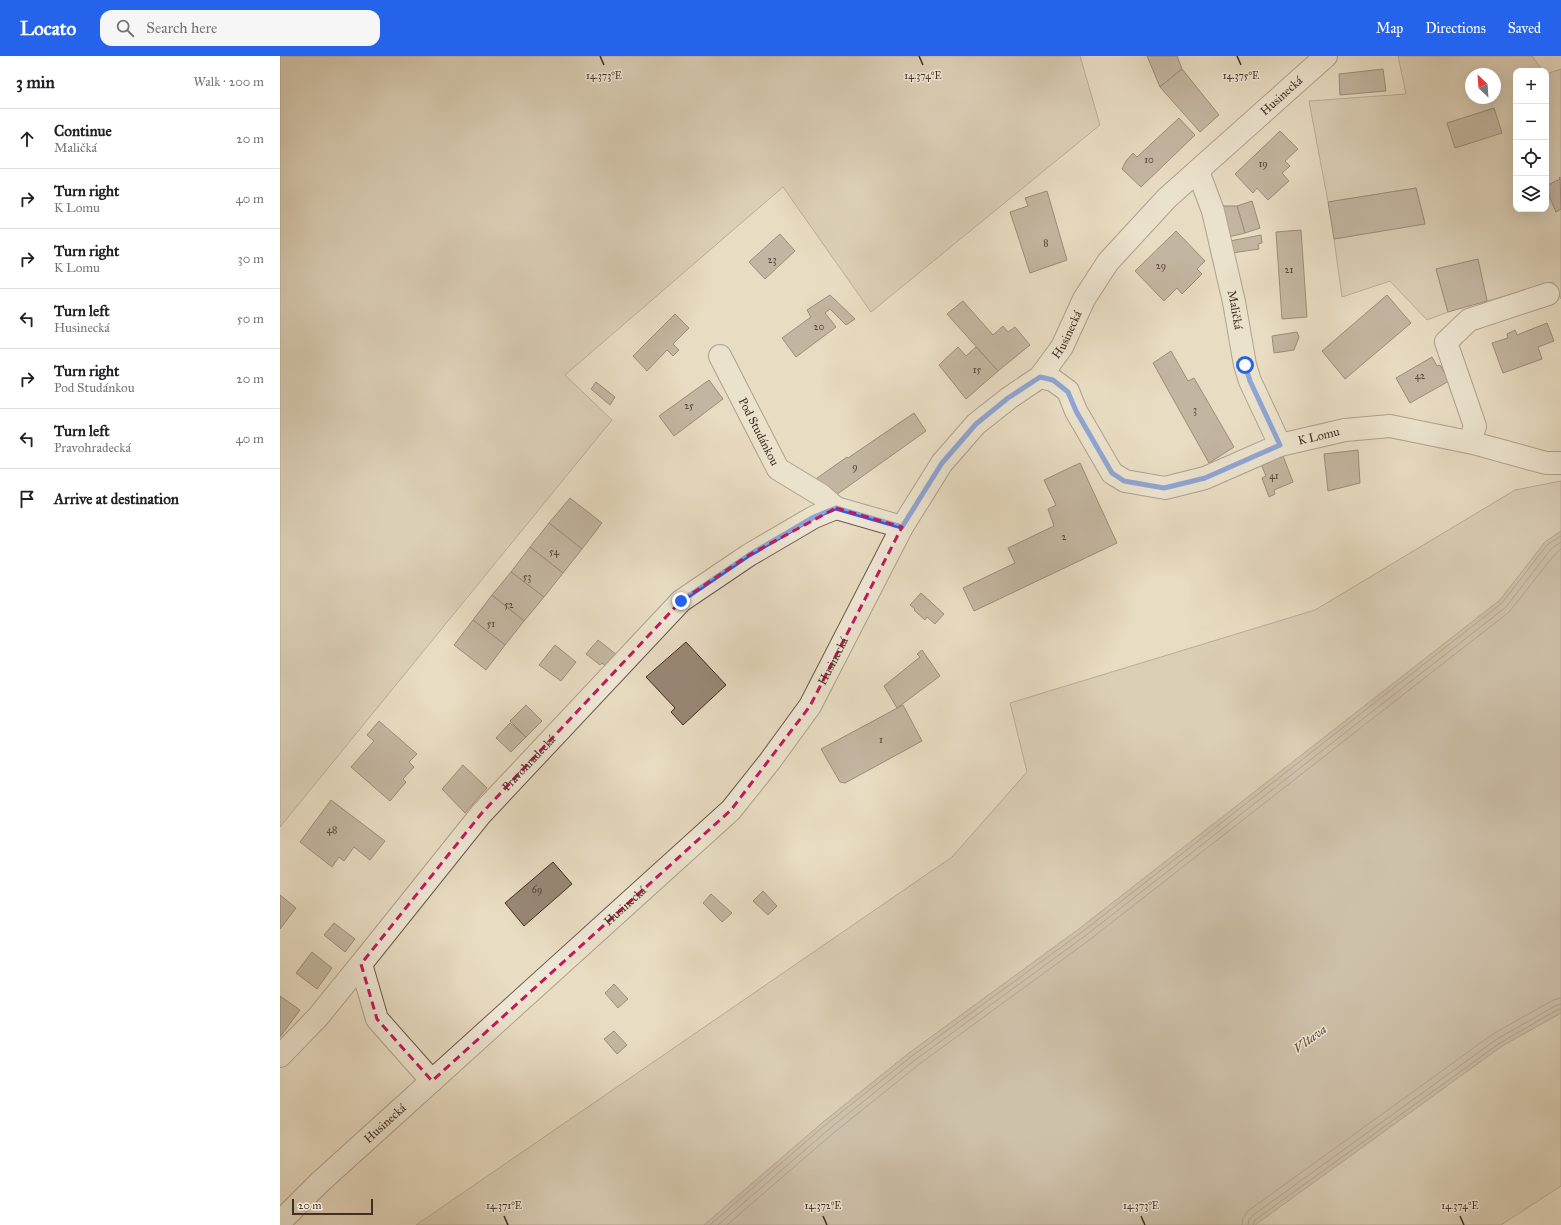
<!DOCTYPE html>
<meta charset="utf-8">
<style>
:root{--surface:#fff;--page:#f6f6f6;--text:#202124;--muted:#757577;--line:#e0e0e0;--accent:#2563eb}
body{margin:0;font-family:"IM FELL Great Primer",serif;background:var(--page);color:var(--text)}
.controls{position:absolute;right:12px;top:12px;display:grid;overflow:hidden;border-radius:8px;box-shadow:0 4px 16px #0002}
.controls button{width:36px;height:36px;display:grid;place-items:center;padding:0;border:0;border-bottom:1px solid var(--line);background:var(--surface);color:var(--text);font:20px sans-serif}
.compass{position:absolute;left:1185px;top:12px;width:36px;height:36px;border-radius:50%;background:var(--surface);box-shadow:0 4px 16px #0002;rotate:335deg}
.scale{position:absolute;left:12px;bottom:10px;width:81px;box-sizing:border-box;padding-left:4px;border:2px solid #412d22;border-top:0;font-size:11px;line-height:14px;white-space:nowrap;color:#412d22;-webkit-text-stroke:3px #f0e8d7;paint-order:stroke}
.stop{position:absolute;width:12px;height:12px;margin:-9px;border:3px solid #2563eb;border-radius:50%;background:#fff}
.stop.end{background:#2563eb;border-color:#fff;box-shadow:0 1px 4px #0008}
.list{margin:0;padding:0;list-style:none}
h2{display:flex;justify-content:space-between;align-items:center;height:52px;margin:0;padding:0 16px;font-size:17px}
h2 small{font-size:13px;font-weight:400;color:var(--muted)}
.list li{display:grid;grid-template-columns:26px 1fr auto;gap:12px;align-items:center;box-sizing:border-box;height:60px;padding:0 16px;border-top:1px solid var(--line)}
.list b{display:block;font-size:15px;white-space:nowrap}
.list p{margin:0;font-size:13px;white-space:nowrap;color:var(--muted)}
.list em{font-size:13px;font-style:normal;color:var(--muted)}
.icon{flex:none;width:22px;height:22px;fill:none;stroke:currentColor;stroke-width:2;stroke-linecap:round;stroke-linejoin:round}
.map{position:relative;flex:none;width:1281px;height:1169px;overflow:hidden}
header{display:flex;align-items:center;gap:24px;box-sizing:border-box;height:56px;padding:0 20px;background:var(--accent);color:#fff}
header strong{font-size:19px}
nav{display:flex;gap:22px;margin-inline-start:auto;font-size:14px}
.search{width:280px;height:36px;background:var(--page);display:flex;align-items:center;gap:10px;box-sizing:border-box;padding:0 14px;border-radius:12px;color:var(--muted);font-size:15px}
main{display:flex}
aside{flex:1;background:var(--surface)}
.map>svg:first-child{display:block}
.green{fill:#ccbea7;stroke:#867664;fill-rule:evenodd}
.water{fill:#afa08c;stroke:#837262}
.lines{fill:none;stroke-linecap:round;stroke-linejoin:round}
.shore{stroke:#786657;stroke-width:1}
.building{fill:#988875;stroke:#412d22}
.minor-casing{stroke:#6b594a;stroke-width:24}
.minor{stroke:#f0e8d7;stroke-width:22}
.route{stroke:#2563eb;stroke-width:5}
.marked{fill:none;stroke:#c2185b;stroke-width:3;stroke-dasharray:8 5;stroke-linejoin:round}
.ticks{fill:none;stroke:#412d22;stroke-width:1.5}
.labels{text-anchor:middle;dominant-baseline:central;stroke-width:3;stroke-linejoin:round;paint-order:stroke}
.number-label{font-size:10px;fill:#574437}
.street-label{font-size:12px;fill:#412d22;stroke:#f0e8d7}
.water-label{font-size:13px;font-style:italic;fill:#5c4a3c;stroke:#f0e8d7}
.ticks-label{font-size:10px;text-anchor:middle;fill:#412d22;stroke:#f0e8d7;stroke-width:3;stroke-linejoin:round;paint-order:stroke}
</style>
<header>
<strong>Locato</strong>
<div class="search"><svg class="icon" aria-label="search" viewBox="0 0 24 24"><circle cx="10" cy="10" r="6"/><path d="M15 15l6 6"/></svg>Search here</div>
<nav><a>Map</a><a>Directions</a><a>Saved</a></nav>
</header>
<main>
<aside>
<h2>3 min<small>Walk · 200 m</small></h2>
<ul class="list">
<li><svg class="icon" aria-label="ahead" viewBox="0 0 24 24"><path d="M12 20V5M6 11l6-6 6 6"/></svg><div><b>Continue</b><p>Maličká</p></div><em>20 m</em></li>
<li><svg class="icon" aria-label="right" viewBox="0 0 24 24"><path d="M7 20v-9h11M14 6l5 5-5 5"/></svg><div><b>Turn right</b><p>K Lomu</p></div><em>40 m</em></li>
<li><svg class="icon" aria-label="right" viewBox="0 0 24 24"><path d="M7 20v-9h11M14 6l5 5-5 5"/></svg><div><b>Turn right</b><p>K Lomu</p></div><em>30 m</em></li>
<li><svg class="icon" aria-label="left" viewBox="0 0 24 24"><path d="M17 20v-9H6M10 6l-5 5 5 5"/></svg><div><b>Turn left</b><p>Husinecká</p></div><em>50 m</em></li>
<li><svg class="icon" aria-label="right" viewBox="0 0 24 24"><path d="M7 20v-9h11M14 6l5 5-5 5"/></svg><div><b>Turn right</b><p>Pod Studánkou</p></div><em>20 m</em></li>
<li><svg class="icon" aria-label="left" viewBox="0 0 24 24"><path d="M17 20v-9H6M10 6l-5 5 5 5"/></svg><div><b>Turn left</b><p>Pravohradecká</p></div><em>40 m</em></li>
<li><svg class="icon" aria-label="arrive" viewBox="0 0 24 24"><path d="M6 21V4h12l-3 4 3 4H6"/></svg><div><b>Arrive at destination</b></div></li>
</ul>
</aside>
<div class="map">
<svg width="1281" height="1169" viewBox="0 0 1281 1169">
<rect width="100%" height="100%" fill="#e8dcc2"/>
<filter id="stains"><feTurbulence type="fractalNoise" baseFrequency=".005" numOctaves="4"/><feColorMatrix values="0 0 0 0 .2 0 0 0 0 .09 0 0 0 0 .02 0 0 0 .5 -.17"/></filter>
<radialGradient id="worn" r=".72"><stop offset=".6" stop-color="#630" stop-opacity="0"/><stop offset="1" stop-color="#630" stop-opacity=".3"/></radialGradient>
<g class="green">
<path d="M0,0H800L820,69L591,256L503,131L285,319L332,364L0,771Z"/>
<path d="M1118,0H1252L1263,15H1236V153H1266V18L1281,13V243L1273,226L1207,245L1198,204L1156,213L1168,256L1147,264L1110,225L1062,241L1054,183L1145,167L1136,132L1048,146L1029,45L1126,38ZM1191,18H1215V42H1191Z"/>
<path d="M1281,425V475L1265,486L1220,544L799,873L629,997L542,1067L424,1169H136L672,801L747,716L730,647L1035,554L1235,434Z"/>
<path d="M1281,957V1130L1221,1169H975L1222,990Z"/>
</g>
<path class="water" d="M1281,475V957L1222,990L975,1169H424L542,1067L629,997L799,873L1220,544L1265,486Z"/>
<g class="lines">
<g class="shore">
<path d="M430,1169L544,1070L632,1000L802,876L1222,547L1267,489L1281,480"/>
<path d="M438,1169L548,1074L635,1004L805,880L1226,551L1271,493L1281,486"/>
<path d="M447,1169L551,1079L638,1009L808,885L1229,556L1275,498L1281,493"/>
<path d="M962,1169L963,1162L968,1155L1213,978L1273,944L1281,942"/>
<path d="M968,1169L969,1164L972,1160L1217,983L1275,950L1281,948"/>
<path d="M973,1169L975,1164L1220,987L1277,954L1281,953"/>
</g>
</g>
<g class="building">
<path d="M867,0H897L902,13L880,31Z"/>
<path d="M902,13L939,59L920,76L880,31Z"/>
<path d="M1103,13L1106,35L1060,39L1059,18Z"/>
<path d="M1214,52L1222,77L1175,92L1167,67Z"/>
<path d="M899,62L915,79L861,131L842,113L846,105L853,97L857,101Z"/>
<path d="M1000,75L1018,93L1005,105L1010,110L1002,117L1009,125L988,144L977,132L973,137L955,118Z"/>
<path d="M1280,121L1281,153L1276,156L1266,133V130L1280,123L1279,122Z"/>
<path d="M1136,132L1145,168L1054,183L1048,146Z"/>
<path d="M767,135L787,204L750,217L730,156L748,150L745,142Z"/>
<path d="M972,145L980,172L965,177L957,150Z"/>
<path d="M942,150H957L965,177L948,181Z"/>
<path d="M1021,174L1027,261L1002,263L996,176Z"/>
<path d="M896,175L925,205L917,213L922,218L902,238L897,232L884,245L855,215Z"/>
<path d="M500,178L515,195L485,223L469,206Z"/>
<path d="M981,179L982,187L978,188L979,193L952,197L950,185Z"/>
<path d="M1198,203L1207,245L1168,256L1156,213Z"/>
<path d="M550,239L575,263L566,269L550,253L545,257L556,271L516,301L502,282L531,261L527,254Z"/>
<path d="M1107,239L1131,267L1065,323L1042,295Z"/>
<path d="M683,245L713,279L723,270L728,276L735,271L750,289L718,315L667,258Z"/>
<path d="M395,258L409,272L393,288L399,294L393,300L387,294L367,315L353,300Z"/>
<path d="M1267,267L1274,285L1258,291L1262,303L1223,317L1212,287L1228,282L1227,278L1235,274L1237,279Z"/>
<path d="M1017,276L1019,281L1014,294L994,297L992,280Z"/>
<path d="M678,291L686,300L696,291L718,315L686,343L659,309Z"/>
<path d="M891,295L908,325L914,322L954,391L929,407L873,307Z"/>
<path d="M1152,301L1157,310L1160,309L1169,325L1130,347L1116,322Z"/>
<path d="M429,324L443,343L394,380L379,360Z"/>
<path d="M316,326L335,341L330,349L311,333Z"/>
<path d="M634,357L646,375L556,439L530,427L567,401L568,402Z"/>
<path d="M1078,394L1080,427L1048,435L1044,398Z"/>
<path d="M1003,400L1013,426L994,434L995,438L989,441L982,422L986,420L981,408Z"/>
<path d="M800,407L837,487L694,555L683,532L735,507L728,492L774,470L768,453L776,449L764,424Z"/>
<path d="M290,442L322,467L302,493L269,467Z"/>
<path d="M269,467L302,493L283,517L250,491Z"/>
<path d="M250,491L283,517L264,541L231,516Z"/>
<path d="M231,516L264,541L244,565L212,539Z"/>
<path d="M641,537L664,558L655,568L647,561L645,564L634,554L635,553L630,549Z"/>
<path d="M212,539L244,565L225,589L193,564Z"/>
<path d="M193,564L225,589L206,614L174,589Z"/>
<path d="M318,584L337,599L327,611L322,607L320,609L306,598Z"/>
<path d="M406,586L446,629L403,669L391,656L395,652L366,621Z"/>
<path d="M275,589L296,606L281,625L259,609Z"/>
<path d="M642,594L660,620L617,652L604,630L640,601L637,598Z"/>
<path d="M246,649L262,665L246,681L230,665Z"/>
<path d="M623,649L642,685L565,727L560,726L541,693Z"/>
<path d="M99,665L137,698L129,706L134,711L123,723L126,726L110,745L71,711L94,685L87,679Z"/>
<path d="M230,667L246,681L231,696L216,682Z"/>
<path d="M183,709L207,732L185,757L162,733Z"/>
<path d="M51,744L105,785L90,804L74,791L64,805L59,801L52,811L20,786Z"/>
<path d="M273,806L292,828L244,870L225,847Z"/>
<path d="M483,835L497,850L488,859L473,845Z"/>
<path d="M431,838L452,857L442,866L423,847Z"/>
<path d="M0,839L16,852L0,873Z"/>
<path d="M54,867L75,883L65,896L44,879Z"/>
<path d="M32,896L52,912L37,933L16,917Z"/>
<path d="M334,928L348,943L338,952L325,937Z"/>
<path d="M0,940L20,954L0,981Z"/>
<path d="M334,975L347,989L337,998L324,983Z"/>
</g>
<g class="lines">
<defs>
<g id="minor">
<path id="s1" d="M918,115L933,155L954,246L965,309L970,325L1000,389"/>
<path id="s2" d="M440,300L498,413L541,439L556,452L622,471"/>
<path id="s3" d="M760,321L773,324L788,335L796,355L832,417L845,425L868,429L885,432L925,422L1000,389L1065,374L1110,370L1193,387L1266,407H1281"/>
<path d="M1190,386L1195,370L1166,286L1189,264L1268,238"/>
<path d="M0,1000L37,962L81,908"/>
<path id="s4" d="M152,1025L97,963L81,908L201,758L401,545L469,499L534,461L556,452"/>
<path id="s5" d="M0,1166L39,1127L451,754L490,705L530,650L622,471L662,407L696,368L729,342L760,321L782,291L804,243L828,206L887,142L1046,0"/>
</g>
</defs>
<use href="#minor" class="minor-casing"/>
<use href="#minor" class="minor"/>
</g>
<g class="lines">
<path class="route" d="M401,545L469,499L534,461L556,452L622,471L662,407L696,368L728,342L760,321L773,324L788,336L796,355L832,417L844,425L884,432L925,422L1000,389L970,325L965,309"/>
</g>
<path d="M0 0H1281V1169H0ZM556,452L622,471L530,650L451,754L152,1025L97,963L81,908L201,758L401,545L469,499Z" fill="#e8dcc2" fill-opacity=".55" fill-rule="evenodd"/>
<path class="marked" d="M556,452L622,471L530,650L451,754L152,1025L97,963L81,908L201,758L401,545L469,499Z"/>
<path class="ticks" d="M320,0L324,9M639,0L643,9M957,0L961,9M224,1160L228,1169M543,1160L547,1169M861,1160L865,1169M1180,1160L1184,1169"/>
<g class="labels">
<g class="number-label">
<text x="869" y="104">10</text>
<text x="983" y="108">19</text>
<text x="766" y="187">8</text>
<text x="492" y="204">23</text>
<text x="881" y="210">29</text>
<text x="1009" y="214">21</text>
<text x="539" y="271">20</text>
<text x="697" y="314">15</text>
<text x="1140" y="320">42</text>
<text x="409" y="350">25</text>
<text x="915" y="354">3</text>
<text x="575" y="411">9</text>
<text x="994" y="420">41</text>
<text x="784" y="481">2</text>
<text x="274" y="496">54</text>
<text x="247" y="521">53</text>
<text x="229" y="549">52</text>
<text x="211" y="568">51</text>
<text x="601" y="684">1</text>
<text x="52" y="774">48</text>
<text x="257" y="834">69</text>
</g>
<g class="street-label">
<text stroke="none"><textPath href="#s5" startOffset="1524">Husinecká</textPath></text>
<text stroke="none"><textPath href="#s1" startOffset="144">Maličká</textPath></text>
<text stroke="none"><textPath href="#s5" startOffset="1200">Husinecká</textPath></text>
<text stroke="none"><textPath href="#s2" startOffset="85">Pod Studánkou</textPath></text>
<text stroke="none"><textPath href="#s3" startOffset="344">K Lomu</textPath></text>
<text stroke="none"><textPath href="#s5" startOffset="792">Husinecká</textPath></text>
<text stroke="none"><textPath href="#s4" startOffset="402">Pravohradecká</textPath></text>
<text stroke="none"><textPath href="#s5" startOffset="468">Husinecká</textPath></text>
<text stroke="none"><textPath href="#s5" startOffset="144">Husinecká</textPath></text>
</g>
<g class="water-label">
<text transform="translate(1030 983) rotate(-37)">Vltava</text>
</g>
</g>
<g class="ticks-label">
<text x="324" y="23">14.373°E</text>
<text x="961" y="23">14.375°E</text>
<text x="643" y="23">14.374°E</text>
<text x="224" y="1153">14.371°E</text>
<text x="543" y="1153">14.372°E</text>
<text x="861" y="1153">14.373°E</text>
<text x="1180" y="1153">14.374°E</text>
</g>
<rect width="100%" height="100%" filter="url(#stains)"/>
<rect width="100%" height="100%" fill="url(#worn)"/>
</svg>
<div class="controls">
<button>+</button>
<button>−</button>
<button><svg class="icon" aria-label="locate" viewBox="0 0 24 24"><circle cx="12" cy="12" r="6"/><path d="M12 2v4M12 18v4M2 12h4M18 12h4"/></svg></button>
<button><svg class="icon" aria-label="layers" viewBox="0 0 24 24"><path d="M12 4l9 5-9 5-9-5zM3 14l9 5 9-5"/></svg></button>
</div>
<svg class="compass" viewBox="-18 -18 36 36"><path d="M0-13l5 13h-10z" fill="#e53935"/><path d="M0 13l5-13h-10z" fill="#757577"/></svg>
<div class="scale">20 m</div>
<div class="stop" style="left:965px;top:309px"></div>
<div class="stop end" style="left:401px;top:545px"></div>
</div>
</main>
